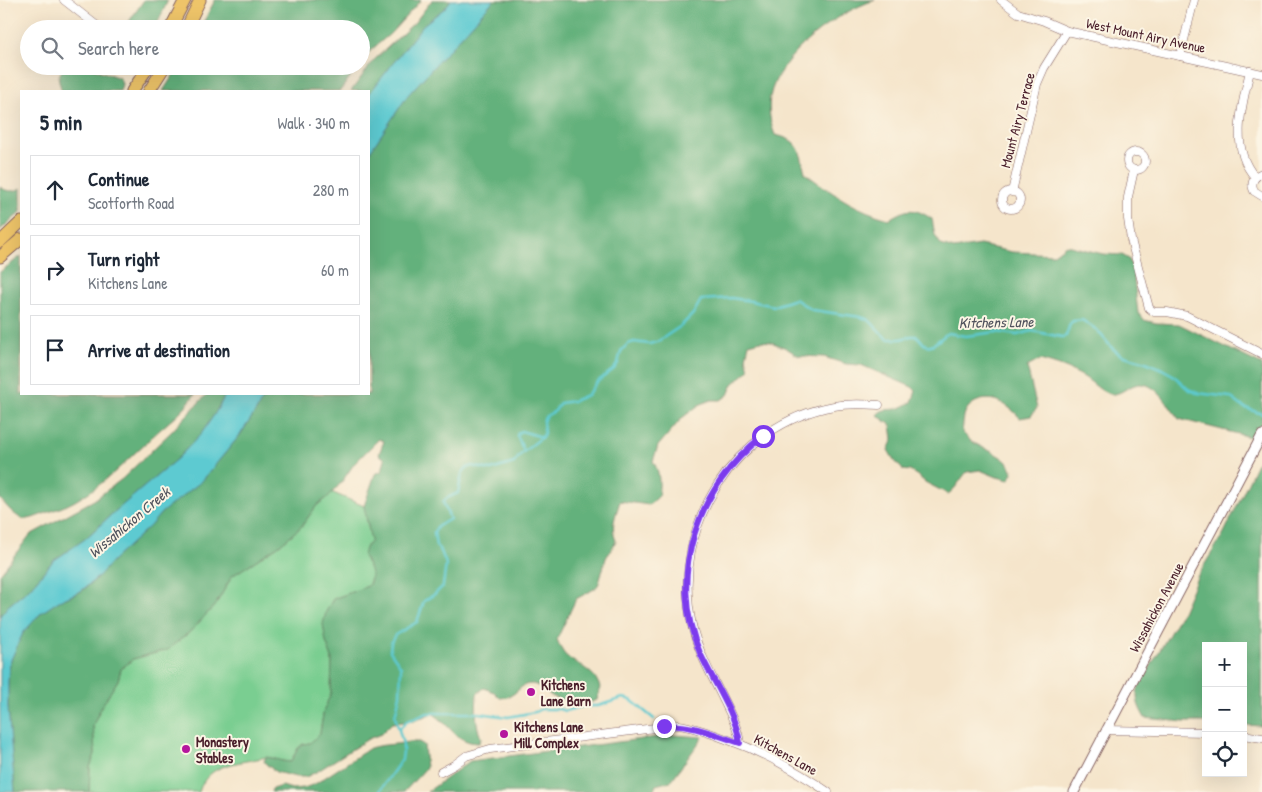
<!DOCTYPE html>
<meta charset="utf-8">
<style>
:root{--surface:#fff;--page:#f2f2f3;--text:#1f2937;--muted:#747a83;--line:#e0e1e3}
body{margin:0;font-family:"Patrick Hand",sans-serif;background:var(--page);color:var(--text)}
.controls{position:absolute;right:15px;bottom:15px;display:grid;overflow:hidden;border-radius:0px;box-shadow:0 5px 20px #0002}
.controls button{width:45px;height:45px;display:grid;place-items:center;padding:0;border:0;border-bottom:1px solid var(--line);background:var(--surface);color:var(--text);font:25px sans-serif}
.stop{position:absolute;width:15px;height:15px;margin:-11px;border:4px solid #7c3aed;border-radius:50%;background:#fff}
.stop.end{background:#7c3aed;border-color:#fff;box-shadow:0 1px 5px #0008}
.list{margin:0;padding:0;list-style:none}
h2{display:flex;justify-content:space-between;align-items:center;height:65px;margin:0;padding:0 20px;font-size:21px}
h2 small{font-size:16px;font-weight:400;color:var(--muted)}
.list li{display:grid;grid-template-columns:32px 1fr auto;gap:15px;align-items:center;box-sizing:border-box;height:70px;margin:0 10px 10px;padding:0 10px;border:1px solid var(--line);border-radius:0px}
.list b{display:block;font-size:19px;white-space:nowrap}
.list p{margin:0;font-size:16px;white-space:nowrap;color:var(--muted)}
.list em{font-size:16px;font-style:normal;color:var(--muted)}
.icon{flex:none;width:28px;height:28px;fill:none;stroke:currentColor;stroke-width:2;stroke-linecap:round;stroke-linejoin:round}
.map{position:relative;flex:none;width:1262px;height:792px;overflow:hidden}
.search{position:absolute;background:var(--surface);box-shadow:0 5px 20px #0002;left:20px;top:20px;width:350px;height:55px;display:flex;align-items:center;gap:12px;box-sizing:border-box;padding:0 18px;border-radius:28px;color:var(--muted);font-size:19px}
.panel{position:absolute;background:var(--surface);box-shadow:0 5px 20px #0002;left:20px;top:90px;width:350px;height:305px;border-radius:0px}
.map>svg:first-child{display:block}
.green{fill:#7ace91;stroke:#62765e}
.forest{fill:#63b17b;stroke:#566853}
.water{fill:#5dcad1;stroke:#54747e}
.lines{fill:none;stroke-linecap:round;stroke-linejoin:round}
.stream{stroke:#5dcad1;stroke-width:2.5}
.minor-casing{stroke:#866463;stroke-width:9}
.tertiary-casing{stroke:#866463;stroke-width:11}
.primary-casing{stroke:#866463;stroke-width:13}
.minor{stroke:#fff;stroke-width:8}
.tertiary{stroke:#fff;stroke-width:9}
.primary{stroke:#eec469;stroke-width:11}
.route{stroke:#7c3aed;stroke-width:6}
.poi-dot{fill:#b5179e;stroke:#fcf5e5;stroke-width:2}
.labels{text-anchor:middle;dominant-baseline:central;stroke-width:4;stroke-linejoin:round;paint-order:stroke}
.street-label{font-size:14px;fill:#4a1f2b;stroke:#fcf5e5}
.poi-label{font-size:14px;font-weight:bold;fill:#4a1f2b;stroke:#fcf5e5;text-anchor:start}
.water-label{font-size:15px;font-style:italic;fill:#50525d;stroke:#fcf5e5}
</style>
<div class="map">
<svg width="1262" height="792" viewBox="0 0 1262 792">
<rect width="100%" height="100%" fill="#fcf5e5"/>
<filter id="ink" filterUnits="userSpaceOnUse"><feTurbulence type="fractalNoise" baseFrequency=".02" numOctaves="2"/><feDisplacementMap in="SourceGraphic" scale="10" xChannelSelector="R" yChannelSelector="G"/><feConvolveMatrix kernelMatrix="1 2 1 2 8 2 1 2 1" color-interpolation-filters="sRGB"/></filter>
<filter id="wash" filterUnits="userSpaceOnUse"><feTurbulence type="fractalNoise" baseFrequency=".0096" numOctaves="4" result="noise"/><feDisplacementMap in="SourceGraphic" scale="20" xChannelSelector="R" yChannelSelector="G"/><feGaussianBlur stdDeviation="1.12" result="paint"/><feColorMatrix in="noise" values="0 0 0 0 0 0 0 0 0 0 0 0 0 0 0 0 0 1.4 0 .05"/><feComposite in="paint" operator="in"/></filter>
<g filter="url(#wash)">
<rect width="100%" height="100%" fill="#f5e5cb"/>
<path class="green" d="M331,492L364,506L371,541L365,548L366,562L372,571L370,581L368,586L333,599L326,612V642L332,658L331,694L324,709L320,733L310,743L303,744L294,755L291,762C282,762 275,758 266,757C238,764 208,762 199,792H89L90,767L95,754L93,725L101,707L118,680L121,669L133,659L167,650L191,631L216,604L232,576L278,546L301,527L317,505L327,498Z"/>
<g class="forest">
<path d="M144,0H168L155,29H126L128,23Z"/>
<path d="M215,0H421L390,34L371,50L361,63V29H200Z"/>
<path d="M432,0H451L445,8L423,25L369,94V91H351L374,60L415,22Z"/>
<path d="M494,0H875C837,12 778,55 770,97C768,110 770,123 775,135C800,140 800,150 805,173C831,193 858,211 889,219C907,208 914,207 932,219L935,235L941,245L954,249L980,245L1012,252L1054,254L1066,245L1103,254L1122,255L1129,259L1133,271L1138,313L1144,320L1156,323L1179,324L1262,365V422L1254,438L1179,419C1168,406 1154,376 1132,386C1125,389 1119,395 1110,394C1101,392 1092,382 1084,377C1070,369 1055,364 1040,360L1027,367L1037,408L1031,416L1020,418C1015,412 1009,407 1002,403C988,395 968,400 964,416C963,421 963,427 962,432C965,435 968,438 971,441C984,450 1010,456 1013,473L1009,480L997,477L980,470L967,472C960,479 957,488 948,494L925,482L918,476L910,471L903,470L894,460L888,450L893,439L891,425L877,415C882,408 889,410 896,409C902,408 907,404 912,402L916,391L912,387L861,365L846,364L824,357L799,356L786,348L771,342L761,341L749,344L746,357L749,370L733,384L728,395L721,400H711L699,405L682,418L658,446L653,461C660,473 660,483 658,497L649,505L620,501C616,515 610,526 616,541L606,558L599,583L596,588L576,599L557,639C565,663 575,659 591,673C595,676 598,682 600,687L597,700L581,706L570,707L563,700C548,698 542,685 532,684C518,683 518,698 500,698L494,692L484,688L477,694C476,708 475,724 481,738L479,743C455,743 450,724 432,713L414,721L392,723L381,734L368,739L318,771L306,777H296L276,772L266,764L264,761L266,757C275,758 281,762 291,762L298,748L303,744L310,743L320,733L324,709L331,694L332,658L326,642L323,624L326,612L333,599L368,586C375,574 369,568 363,556L365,548L371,541L364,506L375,474L382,471L385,459L379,454L384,441L379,439L354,464L341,483L327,498L317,505L301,527L278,546L232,576L216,604L191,631L167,650L133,659L121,669L118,680L101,707L93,725L95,754L90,767L89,792H15L8,707V681L10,662L23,633L41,613L59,601L82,591L98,577L113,560L150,526L161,513L202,481L240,435L256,411L266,394H369V153L408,95Z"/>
<path d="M66,66H86L120,78L122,84L120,91H62C58,78 56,77 66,66Z"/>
<path d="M179,66H358L340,91H163Z"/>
<path d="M0,187C7,192 14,192 21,188V212L0,230Z"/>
<path d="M21,256V394H195C184,411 167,423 152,437C129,458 107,482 80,498C68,506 54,510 41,515C35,517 29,520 23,519C14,516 6,505 0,499V272Z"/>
<path d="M207,394H226L214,415L201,434L178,458L112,514L85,539L53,561L29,589L8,606L0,616V574L30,535L94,500L122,479L172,431Z"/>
<path d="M1262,453V726L1243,725V646H1206V722H1184L1145,718C1139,708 1134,698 1139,686L1182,612L1198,575L1224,533Z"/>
<path d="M673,735L703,737L671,781L656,785L653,792H427L470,761Z"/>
<path d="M408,742H419L424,745L426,768L404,792H271L272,789L282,786L292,789L304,788L315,784L370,748C382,744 396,745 408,742Z"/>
</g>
<g class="water">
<path d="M451,0H494L408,95L369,153V94L423,25L445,8Z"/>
<path d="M226,394H266L256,411L240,435L202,481L161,513L150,526L113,560L98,577L81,591L59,601L41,613L23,633L10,662L8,681V707L15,792H0V616L8,606L29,589L53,561L85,539L112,514L178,458L201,434L214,415Z"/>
</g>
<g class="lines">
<g class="stream">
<path d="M524,451L517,436L518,433L521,431L542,437"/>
<path d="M399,729L407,721L428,713H479L508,717L535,712L541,709H559L565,711L585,706H598L623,698L631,700L654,719"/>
<path d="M379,792L402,759L403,752V744L395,716L400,695L401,667L390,651L391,642L395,635L417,622L424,601L435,594L443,586L446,564L441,551L436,546L434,532L437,527L450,519L443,502L447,498L458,493L462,474L466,468L472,466L491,470L514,463L522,453L542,437L544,433L543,421L546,416L555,411L560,403L573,401L587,395L597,382L614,369L618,363L621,351L628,344L634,342L649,344L657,342L681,326L693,314L701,300L731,298L751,301L774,306L795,299L812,310L861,317L869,320L887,339H901L911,336H917C919,338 921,340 923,343C931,351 941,337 948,333L966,336L996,332L1017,335L1032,331L1062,337L1066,336L1070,324L1073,321L1082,320L1097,330L1112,348L1121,355L1146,362L1162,369L1173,375L1188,389L1197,393L1230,397L1243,407L1262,414"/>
</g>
</g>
</g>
<g filter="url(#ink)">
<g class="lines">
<defs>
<g id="minor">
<path d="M64,0L101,29"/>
<path d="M1001,0L1018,13L1044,21L1067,31L1262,74"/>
<path d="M1180,56L1194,0"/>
<path d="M1250,71C1242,105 1229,148 1255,177"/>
<circle cx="1136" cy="161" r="9"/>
<path d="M1134,170L1128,197V219L1131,240L1149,308L1154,312H1167L1187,316L1262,354"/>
<path d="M1262,173C1254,176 1250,183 1254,191L1262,196"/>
<circle cx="1011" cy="200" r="9"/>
<path d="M1012,192L1037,84L1044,68L1067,31"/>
<path d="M1106,730L1206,732"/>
<path d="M1243,735L1262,738"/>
<path d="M740,743C738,728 731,715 724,701C712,676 698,652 692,625C670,527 734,424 834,406C849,403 864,404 879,405"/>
<path d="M441,772L454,765L466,756L490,749L678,725C695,727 710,733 726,739C763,752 796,770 828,792"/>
</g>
<path id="tertiary" d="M1074,792L1262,435"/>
<g id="primary">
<path d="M170,29L185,0"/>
<path d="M186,29L200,0"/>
<path d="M132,91L149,66"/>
<path d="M149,91L165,66"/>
<path d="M0,242L21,222"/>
<path d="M0,257L21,239"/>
</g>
</defs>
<use href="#minor" class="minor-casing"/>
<use href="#tertiary" class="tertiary-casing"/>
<use href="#primary" class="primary-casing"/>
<use href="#minor" class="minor"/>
<use href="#tertiary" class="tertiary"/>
<use href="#primary" class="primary"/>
</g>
</g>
<g class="lines" filter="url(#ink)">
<path class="route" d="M664,726C691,723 715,735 740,743C736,714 713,681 700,653C666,575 698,486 763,436"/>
</g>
<g class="poi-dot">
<circle cx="531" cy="692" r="5"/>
<circle cx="504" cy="734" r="5"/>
<circle cx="186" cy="749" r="5"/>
</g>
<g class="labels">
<g class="street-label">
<text transform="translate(1146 35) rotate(12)">West Mount Airy Avenue</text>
<text transform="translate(1017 120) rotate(-75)">Mount Airy Terrace</text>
<text transform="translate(1156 607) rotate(-62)">Wissahickon Avenue</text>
<text transform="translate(786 754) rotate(29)">Kitchens Lane</text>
</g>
<g class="poi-label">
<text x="541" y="684">Kitchens<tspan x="541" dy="16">Lane Barn</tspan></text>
<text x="514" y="726">Kitchens Lane<tspan x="514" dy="16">Mill Complex</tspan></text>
<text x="196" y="741">Monastery<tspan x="196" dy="16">Stables</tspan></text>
</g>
<g class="water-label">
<text transform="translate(996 322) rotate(-1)">Kitchens Lane</text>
<text transform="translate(129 522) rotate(-40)">Wissahickon Creek</text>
</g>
</g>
</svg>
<div class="controls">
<button>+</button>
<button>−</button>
<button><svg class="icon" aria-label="locate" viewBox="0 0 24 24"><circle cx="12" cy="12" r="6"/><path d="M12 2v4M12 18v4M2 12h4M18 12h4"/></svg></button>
</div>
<div class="stop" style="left:763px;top:436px"></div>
<div class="stop end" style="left:664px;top:726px"></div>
<div class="search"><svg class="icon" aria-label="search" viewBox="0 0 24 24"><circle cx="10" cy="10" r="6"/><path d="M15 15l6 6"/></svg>Search here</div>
<section class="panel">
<h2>5 min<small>Walk · 340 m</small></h2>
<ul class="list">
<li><svg class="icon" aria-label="ahead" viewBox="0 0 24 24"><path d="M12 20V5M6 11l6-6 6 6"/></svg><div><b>Continue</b><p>Scotforth Road</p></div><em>280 m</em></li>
<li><svg class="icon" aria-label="right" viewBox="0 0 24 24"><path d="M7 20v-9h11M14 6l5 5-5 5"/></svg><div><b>Turn right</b><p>Kitchens Lane</p></div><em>60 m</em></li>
<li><svg class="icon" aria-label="arrive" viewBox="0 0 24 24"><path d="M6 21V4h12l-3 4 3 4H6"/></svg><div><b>Arrive at destination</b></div></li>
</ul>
</section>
</div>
